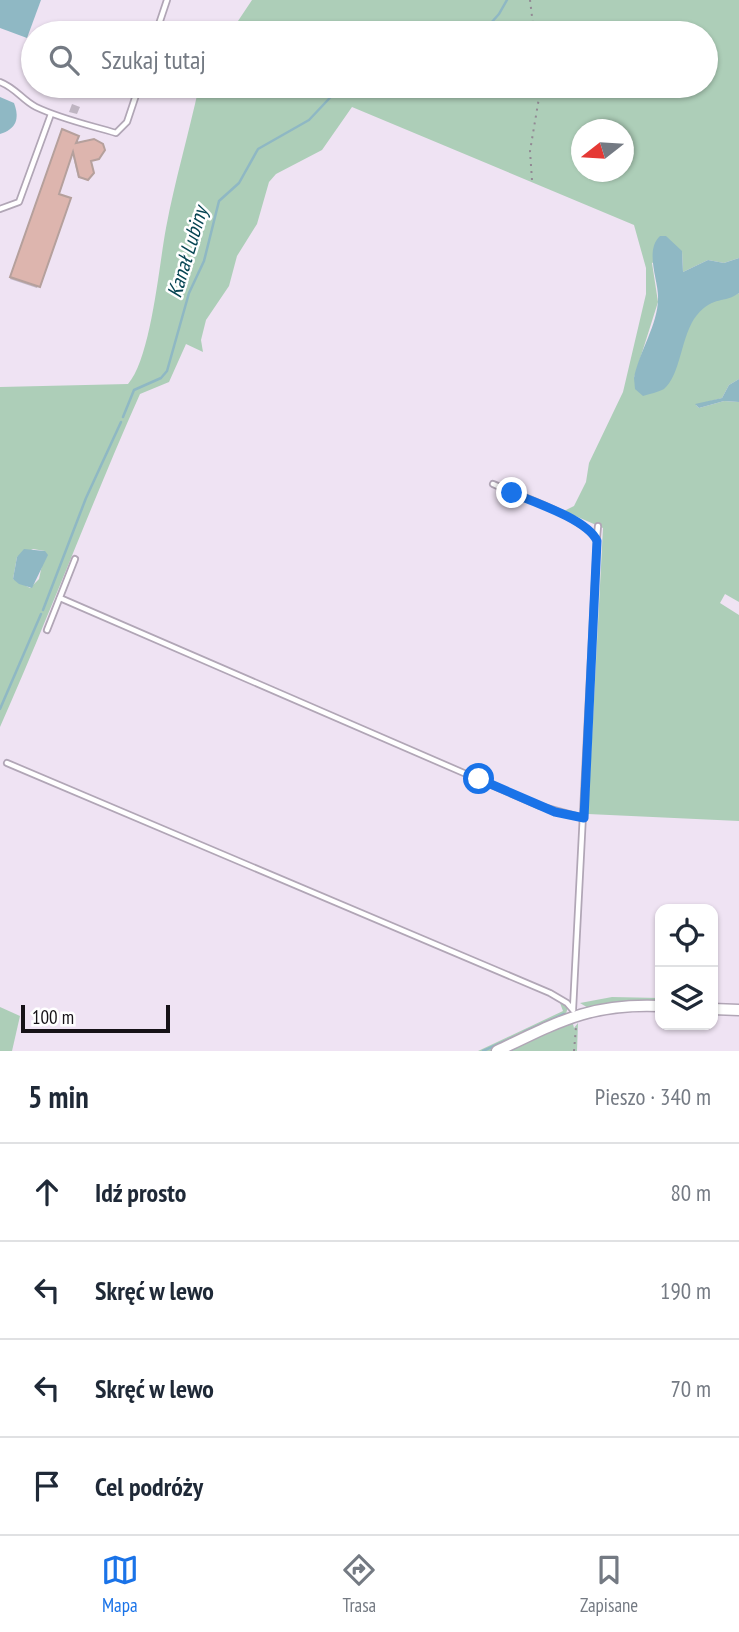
<!DOCTYPE html>
<html lang="pl">
<meta charset="utf-8">
<style>
:root{--surface:#fff;--page:#f6f6f7;--text:#1f2937;--muted:#747a83;--line:#e0e1e3;--accent:#1a73e8}
body{margin:0;font-family:"PT Sans Narrow",sans-serif;background:var(--page);color:var(--text)}
.controls{position:absolute;right:21px;bottom:21px;display:grid;overflow:hidden;border-radius:14px;box-shadow:0 2px 5px #0004}
.controls button{width:63px;height:63px;display:grid;place-items:center;padding:0;border:0;border-bottom:2px solid var(--line);background:var(--surface);color:var(--text);font:35px sans-serif}
.compass{position:absolute;left:571px;top:119px;width:63px;height:63px;border-radius:50%;background:var(--surface);box-shadow:0 2px 5px #0004;rotate:253deg}
.scale{position:absolute;left:21px;bottom:18px;width:149px;box-sizing:border-box;padding-left:7px;border:4px solid #161217;border-top:0;font-size:19px;line-height:24px;white-space:nowrap;color:#161217;-webkit-text-stroke:5px #fff;paint-order:stroke}
.stop{position:absolute;width:21px;height:21px;margin:-16px;border:5px solid #1a73e8;border-radius:50%;background:#fff}
.stop.end{background:#1a73e8;border-color:#fff;box-shadow:0 2px 7px #0008}
.list{margin:0;padding:0;list-style:none}
h2{display:flex;justify-content:space-between;align-items:center;height:91px;margin:0;padding:0 28px;font-size:30px}
h2 small{font-size:23px;font-weight:400;color:var(--muted)}
.list li{display:grid;grid-template-columns:46px 1fr auto;gap:21px;align-items:center;box-sizing:border-box;height:98px;padding:0 28px;border-top:2px solid var(--line)}
.list b{display:block;font-size:26px;white-space:nowrap}
.list em{font-size:23px;font-style:normal;color:var(--muted)}
.icon{flex:none;width:38px;height:38px;fill:none;stroke:currentColor;stroke-width:2;stroke-linecap:round;stroke-linejoin:round}
.map{position:relative;flex:none;width:739px;height:1051px;overflow:hidden}
.search{position:absolute;background:var(--surface);box-shadow:0 2px 5px #0004;left:21px;right:21px;top:21px;height:77px;display:flex;align-items:center;gap:18px;box-sizing:border-box;padding:0 24px;border-radius:38px;color:var(--muted);font-size:26px}
.sheet{height:483px;background:var(--surface)}
nav{display:flex;justify-content:space-around;align-items:center;box-sizing:border-box;height:98px;border-top:2px solid var(--line);background:var(--surface);font-size:19px;color:var(--muted)}
nav a{display:grid;justify-items:center;gap:4px}
nav .on{color:var(--accent)}
.map>svg:first-child{display:block}
.green{fill:#adceb8;fill-rule:evenodd}
.water{fill:#8fb8c4}
.shadow{fill:#0003}
.lines{fill:none;stroke-linecap:round;stroke-linejoin:round}
.stream{stroke:#8fb8c4;stroke-width:2.5}
.building{fill:#ddb5ae;stroke:#b5a09c;stroke-width:2}
.service-casing{stroke:#b1a6b6;stroke-width:8}
.minor-casing{stroke:#b1a6b6;stroke-width:13}
.path{stroke:#928994;stroke-width:2;stroke-dasharray:2 5;stroke-linecap:butt}
.service{stroke:#fff;stroke-width:4.5}
.minor{stroke:#fff;stroke-width:10}
.route{stroke:#1a73e8;stroke-width:9}
.labels{text-anchor:middle;dominant-baseline:central;stroke-width:5;stroke-linejoin:round;paint-order:stroke}
.water-label{font-size:21px;font-style:italic;fill:#074553;stroke:#fff}
</style>
<div class="map">
<svg width="739" height="1051" viewBox="0 0 739 1051">
<rect width="100%" height="100%" fill="#efe3f3"/>
<g class="green">
<path d="M252,0H739V258L724,263L708,260L683,272L682,251L652,263L658,302L634,378L675,369C682,345 688,315 712,300C720,296 731,298 739,293V379L729,385L722,398L696,405L699,408L724,401L739,402V602L725,594L720,603L739,615V821L588,814L603,528L564,511L574,506L586,482L589,463L623,392L646,294V268L634,225L352,107L322,150L276,174L269,182L257,224L237,256L229,286L206,320L201,340L203,352L186,344L169,382L140,394C91,504 49,617 0,727V387L128,384C151,358 159,265 166,228C175,180 189,133 199,86H706V33H230ZM582,130H624V172H582ZM33,549L45,551L39,579L30,588L13,579L17,557Z"/>
<path d="M612,997L660,998V1009L595,1012L580,1003Z"/>
<path d="M560,1003L568,1007L565,1017L491,1051H478L563,1011Z"/>
<path d="M0,1007L20,1016L12,1051H0Z"/>
<path d="M572,1020L574,1028L578,1023L577,1051H501Z"/>
</g>
<g class="water">
<path d="M0,0H41L27,38L0,28Z"/>
<path d="M0,97L14,103C20,119 16,129 0,134Z"/>
<path d="M660,236H666L682,251L683,272L708,260L724,263L739,258V293C724,304 714,295 697,315C681,334 681,375 664,389C659,392 649,394 643,396L635,389L634,378C639,352 658,324 658,299C659,281 644,251 660,236Z"/>
<path d="M739,379V402L724,401L699,408L695,404L722,398L729,385Z"/>
<path d="M24,549L45,551L48,555L32,588L19,584L13,579L17,557Z"/>
</g>
<g class="shadow">
<path d="M151,86H182L178,95Z"/>
<path d="M72,104L80,107L77,114L69,112Z"/>
<path d="M61,133L90,162L88,179L78,178L72,152L57,195L69,199L37,288L10,279Z"/>
</g>
<g class="lines">
<g class="stream">
<path d="M482,33L499,14L507,0"/>
<path d="M123,417L134,390L161,378L167,371L189,293L204,261L219,201L239,183L258,149L309,120L341,86"/>
<path d="M43,610L86,498L121,422"/>
<path d="M0,709L41,614"/>
<path d="M524,1032L564,1014"/>
<path d="M483,1051L514,1037"/>
<path d="M509,1051L517,1047"/>
</g>
</g>
<path class="building" d="M62,129L79,136L76,143L94,139L103,144L105,150L99,159L91,161L94,173L88,180L79,177L73,152L59,194L71,198L40,287L10,277Z"/>
<g class="lines">
<defs>
<g id="service">
<path d="M156,33L167,0"/>
<path d="M0,82C16,88 22,100 36,107C61,119 89,125 116,133L127,122L139,86"/>
<path d="M0,209L19,202L51,114"/>
<path d="M493,484C517,495 587,518 597,541L573,1009"/>
<path d="M597,537L598,526"/>
<path d="M60,598L540,806L584,818"/>
<path d="M47,630L75,559"/>
<path d="M7,763L550,993L567,1003L573,1010"/>
</g>
<g id="minor">
<path d="M713,1009L739,1010"/>
<path d="M497,1051C558,1022 590,1003 660,1006"/>
</g>
</defs>
<use href="#service" class="service-casing"/>
<use href="#minor" class="minor-casing"/>
<g class="path">
<path d="M530,0L534,33"/>
<path d="M532,180L530,151L541,86"/>
<path d="M574,1051L576,1027"/>
</g>
<use href="#service" class="service"/>
<use href="#minor" class="minor"/>
</g>
<g class="lines">
<path class="route" d="M479,779L555,812L584,818L597,541C588,520 534,502 512,493"/>
</g>
<g class="labels">
<g class="water-label">
<text transform="translate(187 252) rotate(-73)">Kanał Lubiny</text>
</g>
</g>
</svg>
<div class="controls">
<button><svg class="icon" aria-label="locate" viewBox="0 0 24 24"><circle cx="12" cy="12" r="6"/><path d="M12 2v4M12 18v4M2 12h4M18 12h4"/></svg></button>
<button><svg class="icon" aria-label="layers" viewBox="0 0 24 24"><path d="M12 4l9 5-9 5-9-5zM3 14l9 5 9-5"/></svg></button>
</div>
<svg class="compass" viewBox="-18 -18 36 36"><path d="M0-13l5 13h-10z" fill="#e53935"/><path d="M0 13l5-13h-10z" fill="#747a83"/></svg>
<div class="scale">100 m</div>
<div class="stop" style="left:479px;top:779px"></div>
<div class="stop end" style="left:512px;top:493px"></div>
<div class="search"><svg class="icon" aria-label="search" viewBox="0 0 24 24"><circle cx="10" cy="10" r="6"/><path d="M15 15l6 6"/></svg>Szukaj tutaj</div>
</div>
<section class="sheet">
<h2>5 min<small>Pieszo · 340 m</small></h2>
<ul class="list">
<li><svg class="icon" aria-label="ahead" viewBox="0 0 24 24"><path d="M12 20V5M6 11l6-6 6 6"/></svg><div><b>Idź prosto</b></div><em>80 m</em></li>
<li><svg class="icon" aria-label="left" viewBox="0 0 24 24"><path d="M17 20v-9H6M10 6l-5 5 5 5"/></svg><div><b>Skręć w lewo</b></div><em>190 m</em></li>
<li><svg class="icon" aria-label="left" viewBox="0 0 24 24"><path d="M17 20v-9H6M10 6l-5 5 5 5"/></svg><div><b>Skręć w lewo</b></div><em>70 m</em></li>
<li><svg class="icon" aria-label="arrive" viewBox="0 0 24 24"><path d="M6 21V4h12l-3 4 3 4H6"/></svg><div><b>Cel podróży</b></div></li>
</ul>
</section>
<nav>
<a class="on"><svg class="icon" aria-label="map" viewBox="0 0 24 24"><path d="M3 6l6-2 6 2 6-2v14l-6 2-6-2-6 2zM9 4v14M15 6v14"/></svg>Mapa</a>
<a><svg class="icon" aria-label="directions" viewBox="0 0 24 24"><path d="M12 3l9 9-9 9-9-9zM9 14v-3h6M13 9l2 2-2 2"/></svg>Trasa</a>
<a><svg class="icon" aria-label="saved" viewBox="0 0 24 24"><path d="M7 4h10v16l-5-4-5 4z"/></svg>Zapisane</a>
</nav>
